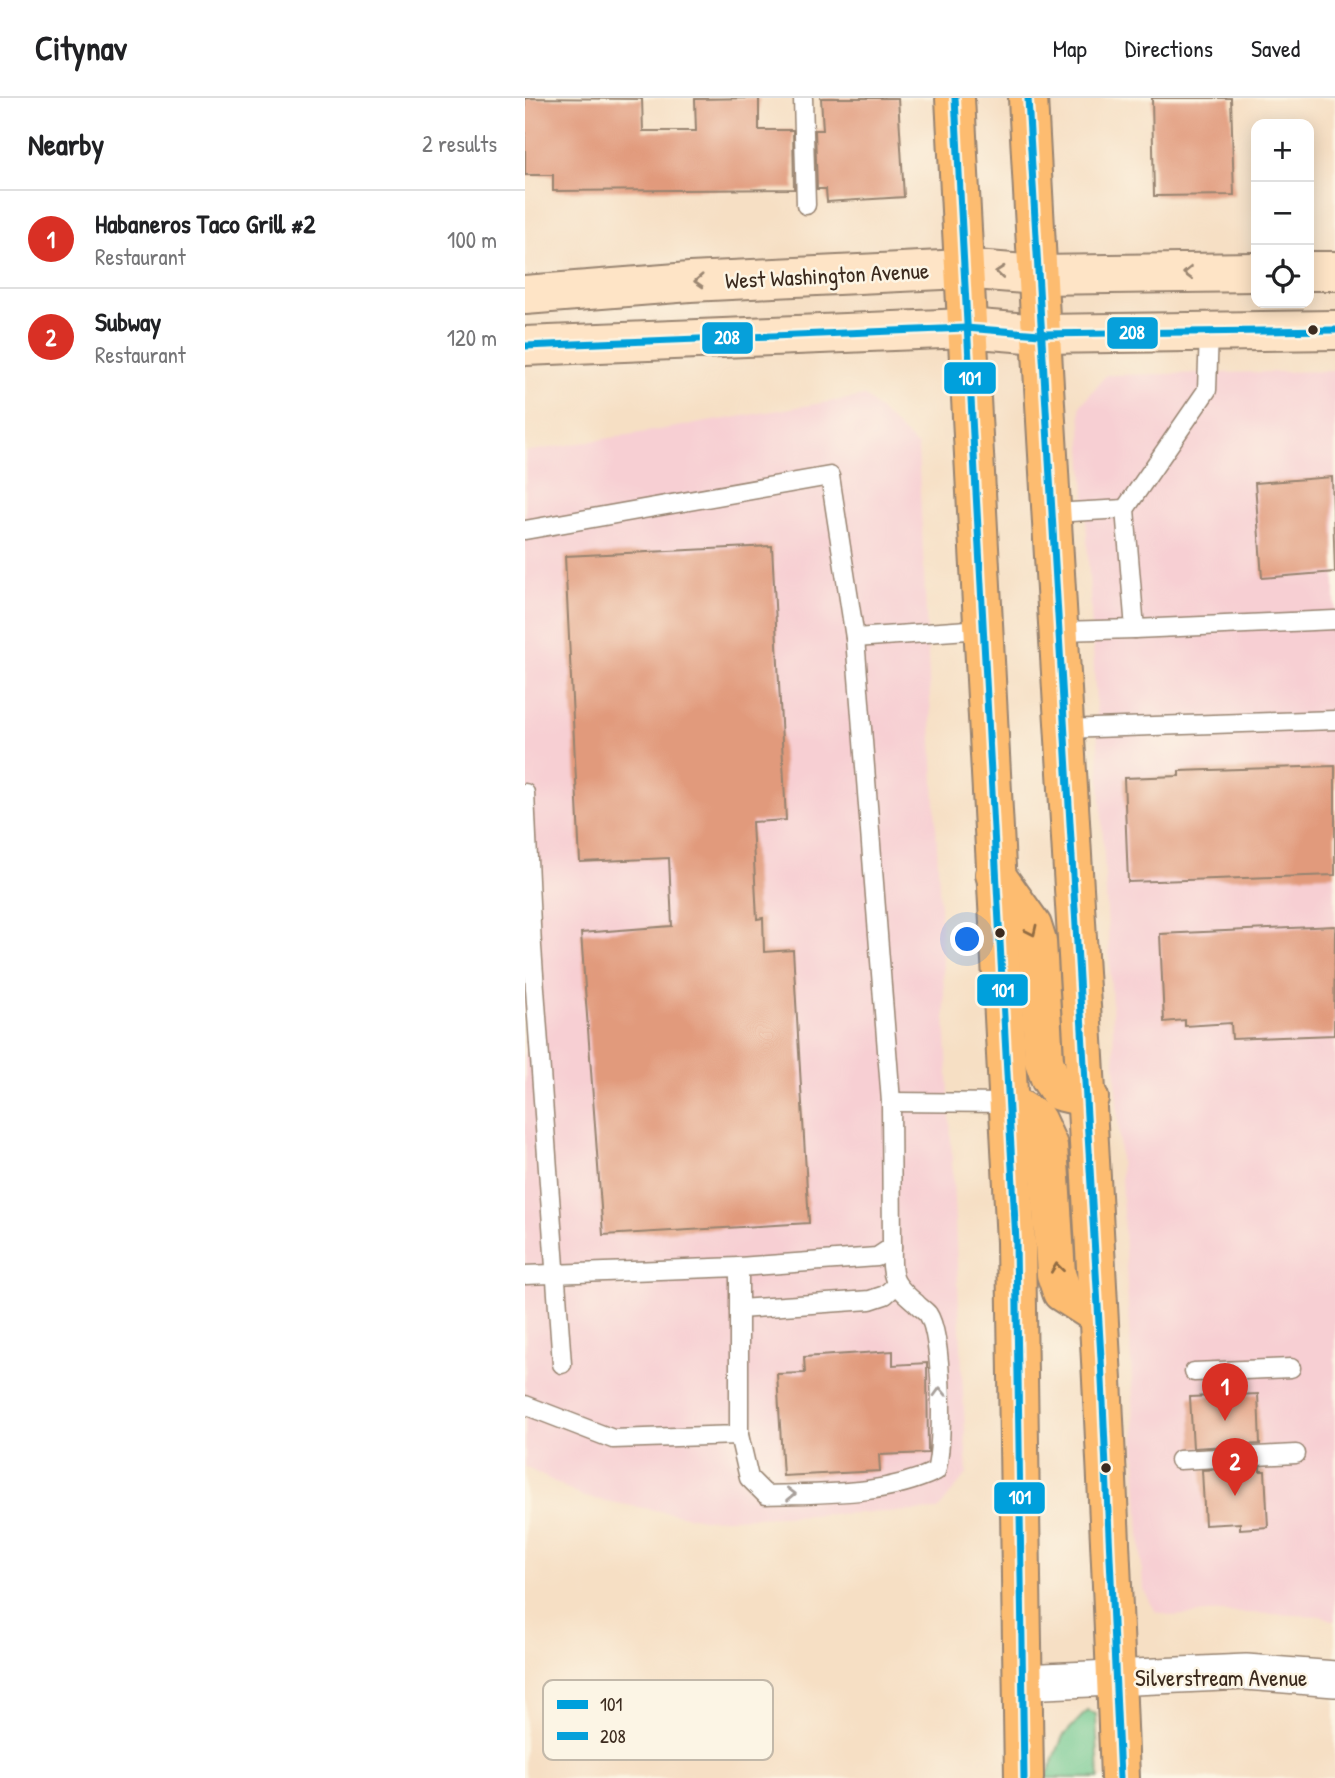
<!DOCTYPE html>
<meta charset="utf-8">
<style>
:root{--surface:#fff;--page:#f2f2f2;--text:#202124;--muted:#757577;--line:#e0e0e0;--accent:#d93025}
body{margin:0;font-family:"Patrick Hand",sans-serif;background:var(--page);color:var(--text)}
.controls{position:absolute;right:21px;top:21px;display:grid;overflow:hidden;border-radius:14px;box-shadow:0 4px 18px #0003}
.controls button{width:63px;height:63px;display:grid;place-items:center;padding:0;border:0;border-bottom:2px solid var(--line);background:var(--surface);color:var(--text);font:35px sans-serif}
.you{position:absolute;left:443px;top:842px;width:24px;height:24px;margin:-18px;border:5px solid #fff;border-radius:50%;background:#1a73e8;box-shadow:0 0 0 10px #1a73e833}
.badge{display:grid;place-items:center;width:46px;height:46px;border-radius:50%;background:var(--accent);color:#fff;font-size:23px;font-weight:700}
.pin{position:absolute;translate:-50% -58px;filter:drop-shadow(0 2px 4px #0008)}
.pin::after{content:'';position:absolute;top:37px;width:24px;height:21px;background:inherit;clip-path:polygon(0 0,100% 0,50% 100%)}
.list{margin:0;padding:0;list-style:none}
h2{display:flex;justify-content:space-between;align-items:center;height:91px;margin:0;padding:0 28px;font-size:30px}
h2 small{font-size:23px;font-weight:400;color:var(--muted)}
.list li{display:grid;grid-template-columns:46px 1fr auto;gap:21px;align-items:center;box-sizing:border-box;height:98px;padding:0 28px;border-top:2px solid var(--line)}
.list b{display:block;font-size:26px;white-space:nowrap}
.list p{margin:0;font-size:23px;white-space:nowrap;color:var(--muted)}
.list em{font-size:23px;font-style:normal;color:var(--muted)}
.icon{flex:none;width:38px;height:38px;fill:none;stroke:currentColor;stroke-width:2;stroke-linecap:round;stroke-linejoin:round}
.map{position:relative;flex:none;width:810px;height:1680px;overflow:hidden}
header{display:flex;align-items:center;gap:42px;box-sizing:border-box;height:98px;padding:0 35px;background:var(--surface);border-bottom:2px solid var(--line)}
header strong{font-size:33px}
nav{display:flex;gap:38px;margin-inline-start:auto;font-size:24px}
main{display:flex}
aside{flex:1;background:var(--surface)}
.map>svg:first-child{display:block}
.built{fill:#f7cfd3}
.green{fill:#6ec88f;stroke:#547956;stroke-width:2}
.building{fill:#e19a7c}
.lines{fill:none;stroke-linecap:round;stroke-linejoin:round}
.service-casing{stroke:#988471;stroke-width:21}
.minor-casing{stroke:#988471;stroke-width:38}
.secondary-casing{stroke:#988471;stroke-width:42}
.primary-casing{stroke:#988471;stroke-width:42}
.service{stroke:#fff;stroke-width:18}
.minor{stroke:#fff;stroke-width:35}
.secondary{stroke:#fee4c6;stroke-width:38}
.primary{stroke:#fdbc70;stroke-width:38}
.bus-1-casing{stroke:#fcf5e5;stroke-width:12}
.bus-2-casing{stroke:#fcf5e5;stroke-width:12}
.bus-1{stroke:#00a0dc;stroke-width:7}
.bus-2{stroke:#06a0da;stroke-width:7}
.oneway{stroke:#9c8772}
.oneway2{stroke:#926c43}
.oneway3{stroke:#a79f9a}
.bus-dot{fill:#3b2a1e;stroke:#fcf5e5;stroke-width:2.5}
.labels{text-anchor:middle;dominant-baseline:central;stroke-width:5;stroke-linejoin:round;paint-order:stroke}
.street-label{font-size:23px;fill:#3b2a1e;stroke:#fcf5e5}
.key{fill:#fcf5e5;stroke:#c2b8a9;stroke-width:2}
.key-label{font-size:19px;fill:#3b2a1e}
.line-badge{stroke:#fcf5e5;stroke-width:2.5}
.badge-label{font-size:19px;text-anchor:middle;font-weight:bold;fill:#fff}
</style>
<header>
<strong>Citynav</strong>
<nav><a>Map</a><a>Directions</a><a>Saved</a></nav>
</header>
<main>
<aside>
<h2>Nearby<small>2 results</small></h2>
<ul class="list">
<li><span class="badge">1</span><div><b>Habaneros Taco Grill #2</b><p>Restaurant</p></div><em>100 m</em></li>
<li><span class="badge">2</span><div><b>Subway</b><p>Restaurant</p></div><em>120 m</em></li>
</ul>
</aside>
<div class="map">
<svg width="810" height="1680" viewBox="0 0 810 1680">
<rect width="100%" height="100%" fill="#fcf5e5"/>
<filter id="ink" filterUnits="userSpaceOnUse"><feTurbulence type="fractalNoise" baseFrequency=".0143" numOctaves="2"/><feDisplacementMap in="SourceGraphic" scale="14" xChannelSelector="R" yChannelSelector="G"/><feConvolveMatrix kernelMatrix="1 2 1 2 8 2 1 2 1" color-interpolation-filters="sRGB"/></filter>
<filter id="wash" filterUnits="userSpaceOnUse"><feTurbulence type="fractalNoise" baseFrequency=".00686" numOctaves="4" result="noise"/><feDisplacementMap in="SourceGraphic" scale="28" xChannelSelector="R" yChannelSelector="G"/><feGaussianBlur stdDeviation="1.57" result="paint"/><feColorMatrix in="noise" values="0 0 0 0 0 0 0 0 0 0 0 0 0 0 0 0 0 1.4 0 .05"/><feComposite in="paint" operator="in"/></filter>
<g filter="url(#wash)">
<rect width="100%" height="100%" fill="#f6dfc4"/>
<g class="built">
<path d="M810,273V1523L797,1518L694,1514L648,1518L631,1514L618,1491L555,308L581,277Z"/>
<path d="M340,298L393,349L442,1376L413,1412L178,1421L59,1399L0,1369V354Z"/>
</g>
<path class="green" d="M562,1613L571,1616L574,1680H521L538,1638Z"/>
<g id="blocks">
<g class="building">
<path d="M0,0L117,1L118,33H171L170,1L234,0V32H268L269,91L28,93V77H0Z"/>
<path d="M296,0H373L379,99L302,104L301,91H292L290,32H298Z"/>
<path d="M627,0H706L709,97L629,98Z"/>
<path d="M807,379L810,474L737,480L730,385Z"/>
<path d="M247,448L261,722L227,724L232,821L238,820L239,854L268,852L284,1125L78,1137L56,835L147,828L144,760L55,764L40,458Z"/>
<path d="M810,668V777L603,784L599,680L654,678V673Z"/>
<path d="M810,828L809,937L707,941L706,925L660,928V922L639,924L635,836Z"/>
<path d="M368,1253V1267L402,1265L403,1355L354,1357L355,1373L258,1378L252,1276L280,1275L279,1259Z"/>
<path d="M733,1296L735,1346L668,1350L665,1299Z"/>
<path d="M735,1369V1373H740L743,1429L715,1431V1425L680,1427L677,1372Z"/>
</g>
</g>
</g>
<g filter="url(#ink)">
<use href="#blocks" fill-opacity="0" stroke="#988471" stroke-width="2"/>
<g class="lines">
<defs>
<g id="service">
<path d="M278,0L281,107"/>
<path d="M684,234L682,292L600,411L610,531L810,522"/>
<path d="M527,415L600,411"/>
<path d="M0,432L305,378L330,540L366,1004L367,1149L352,1159L214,1169V1337L88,1341L0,1307"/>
<path d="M533,533L610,531"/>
<path d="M330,540L457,531"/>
<path d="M539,631L810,622"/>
<path d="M0,695L7,849L37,1266"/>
<path d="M366,1004L485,1005"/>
<path d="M0,1177L214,1169"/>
<path d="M214,1211L345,1202L360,1197L370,1188"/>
<path d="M669,1274L766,1270"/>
<path d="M214,1337L224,1380L241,1397C298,1395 359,1398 411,1373C419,1347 418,1238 403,1216C400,1212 394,1209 391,1205C367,1185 366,1180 367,1149"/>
<path d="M654,1362L771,1356"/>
</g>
<path id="minor" d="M497,1584L721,1574L810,1581"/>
<g id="secondary">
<path d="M784,173H810"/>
<path d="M0,197L165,184L438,171L512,177L731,174"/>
<path d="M0,248L441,230L515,236L810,232"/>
</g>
<g id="primary">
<path d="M430,0L491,1144L499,1680"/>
<path d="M503,0C532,560 574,1119 595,1680"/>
<path d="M470,776L507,828L512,844L519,963L525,980L534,993L564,1000"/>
<path d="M485,1005L511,1022L523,1048L531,1176L537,1194L573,1217"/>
</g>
</defs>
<use href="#service" class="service-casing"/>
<use href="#minor" class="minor-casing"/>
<use href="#secondary" class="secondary-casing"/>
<use href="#primary" class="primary-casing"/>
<use href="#service" class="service"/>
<use href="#minor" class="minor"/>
<use href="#secondary" class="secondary"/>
<use href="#primary" class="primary"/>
<defs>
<g id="bus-1">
<path d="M430,0L491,1144L499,1680"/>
<path d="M503,0L576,1260L595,1680"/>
</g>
<path id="bus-2" d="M0,248L441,230L515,236L810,232"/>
</defs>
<use href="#bus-1" class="bus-1-casing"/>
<use href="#bus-2" class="bus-2-casing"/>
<use href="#bus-1" class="bus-1"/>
<use href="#bus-2" class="bus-2"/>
</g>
<defs><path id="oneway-chevron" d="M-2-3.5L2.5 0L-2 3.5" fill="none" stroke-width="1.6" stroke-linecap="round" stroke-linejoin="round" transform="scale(1.75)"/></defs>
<g class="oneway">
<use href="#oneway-chevron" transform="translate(475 174) rotate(-175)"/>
<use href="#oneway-chevron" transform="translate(663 175) rotate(179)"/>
<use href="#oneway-chevron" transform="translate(174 183) rotate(177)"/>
</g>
<g class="oneway2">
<use href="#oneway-chevron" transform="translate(507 833) rotate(65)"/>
<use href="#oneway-chevron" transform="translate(532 1170) rotate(-97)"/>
</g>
<g class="oneway3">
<use href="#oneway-chevron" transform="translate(415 1294) rotate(-92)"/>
<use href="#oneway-chevron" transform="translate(266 1396) rotate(-1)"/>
</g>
</g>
<g class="bus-dot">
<circle cx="788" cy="232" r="6"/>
<circle cx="475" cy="835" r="6"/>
<circle cx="581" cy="1370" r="6"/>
</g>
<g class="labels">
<g class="street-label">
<text transform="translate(302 177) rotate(-3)">West Washington Avenue</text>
<text x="696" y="1579">Silverstream Avenue</text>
</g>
</g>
<rect x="18" y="1582" width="230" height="80" rx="10" class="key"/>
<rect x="32" y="1602" width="31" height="9" fill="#00a0dc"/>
<rect x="32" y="1634" width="31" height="8" fill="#06a0da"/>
<g class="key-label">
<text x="75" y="1613">101</text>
<text x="75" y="1645">208</text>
</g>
<g class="line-badge">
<rect x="581" y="218" width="53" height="34" rx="7" fill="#06a0da"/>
<rect x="176" y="223" width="53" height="34" rx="7" fill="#06a0da"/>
<rect x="418" y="263" width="54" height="34" rx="7" fill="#00a0dc"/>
<rect x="451" y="875" width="53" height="34" rx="7" fill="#00a0dc"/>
<rect x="468" y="1383" width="53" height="34" rx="7" fill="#00a0dc"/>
</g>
<g class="badge-label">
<text x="607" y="241">208</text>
<text x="202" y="246">208</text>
<text x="445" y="287">101</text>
<text x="478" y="899">101</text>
<text x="495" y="1406">101</text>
</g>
</svg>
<div class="controls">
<button>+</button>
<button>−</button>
<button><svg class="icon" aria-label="locate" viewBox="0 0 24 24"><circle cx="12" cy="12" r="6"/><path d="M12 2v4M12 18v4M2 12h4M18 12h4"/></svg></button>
</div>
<div class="you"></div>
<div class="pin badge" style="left:700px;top:1323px">1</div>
<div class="pin badge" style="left:710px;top:1398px">2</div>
</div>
</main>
